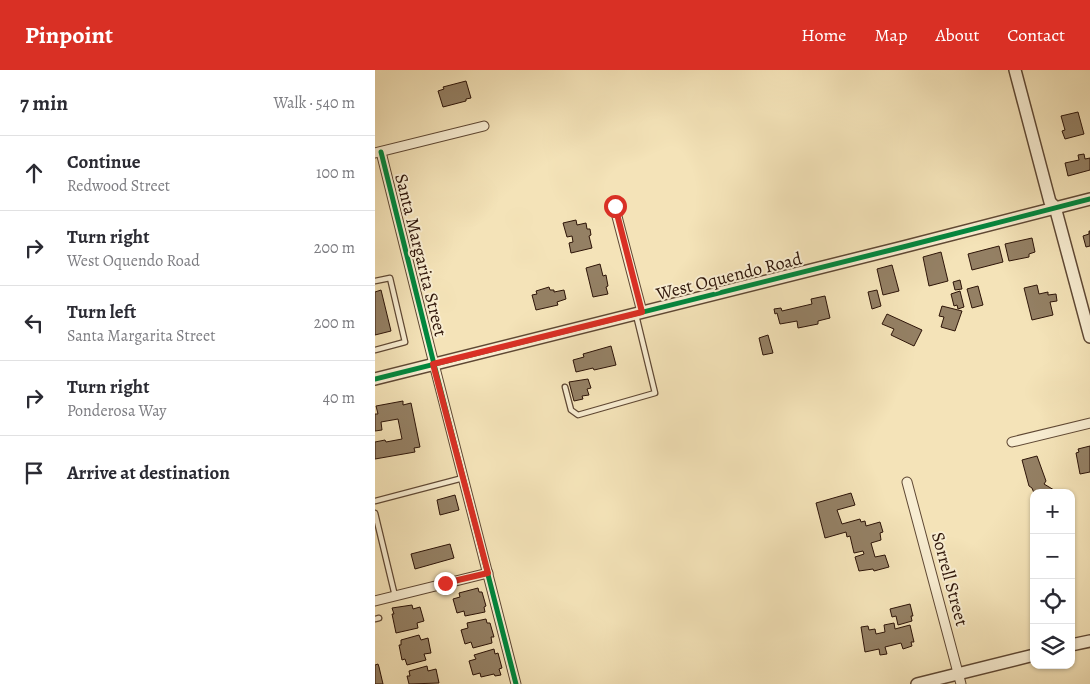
<!DOCTYPE html>
<meta charset="utf-8">
<style>
:root{--surface:#fff;--page:#f7f7f7;--text:#2b2b33;--muted:#7c7c81;--line:#e1e1e2;--accent:#d93025}
body{margin:0;font-family:Alegreya,serif;background:var(--page);color:var(--text)}
.controls{position:absolute;right:15px;bottom:15px;display:grid;overflow:hidden;border-radius:10px;box-shadow:0 1px 4px #0004}
.controls button{width:45px;height:45px;display:grid;place-items:center;padding:0;border:0;border-bottom:1px solid var(--line);background:var(--surface);color:var(--text);font:25px sans-serif}
.stop{position:absolute;width:15px;height:15px;margin:-11px;border:4px solid #d93025;border-radius:50%;background:#fff}
.stop.end{background:#d93025;border-color:#fff;box-shadow:0 1px 5px #0008}
.list{margin:0;padding:0;list-style:none}
h2{display:flex;justify-content:space-between;align-items:center;height:65px;margin:0;padding:0 20px;font-size:21px}
h2 small{font-size:16px;font-weight:400;color:var(--muted)}
.list li{display:grid;grid-template-columns:32px 1fr auto;gap:15px;align-items:center;box-sizing:border-box;height:75px;padding:0 20px;border-top:1px solid var(--line)}
.list b{display:block;font-size:19px;white-space:nowrap}
.list p{margin:0;font-size:16px;white-space:nowrap;color:var(--muted)}
.list em{font-size:16px;font-style:normal;color:var(--muted)}
.icon{flex:none;width:28px;height:28px;fill:none;stroke:currentColor;stroke-width:2;stroke-linecap:round;stroke-linejoin:round}
.map{position:relative;flex:none;width:715px;height:614px;overflow:hidden}
header{display:flex;align-items:center;gap:30px;box-sizing:border-box;height:70px;padding:0 25px;background:var(--accent);color:#fff}
header strong{font-size:24px}
nav{display:flex;gap:28px;margin-inline-start:auto;font-size:18px}
main{display:flex}
aside{flex:1;background:var(--surface)}
.map>svg:first-child{display:block}
.building{fill:#948064;stroke:#2d1408}
.lines{fill:none;stroke-linecap:round;stroke-linejoin:round}
.service-casing{stroke:#5f4834;stroke-width:7}
.minor-casing{stroke:#5f4834;stroke-width:11}
.tertiary-casing{stroke:#5f4834;stroke-width:14}
.service{stroke:#f8edd1;stroke-width:4.5}
.minor{stroke:#f8edd1;stroke-width:9}
.tertiary{stroke:#f8edd1;stroke-width:11}
.cycleway-casing{stroke:#f8edd1;stroke-width:8}
.cycleway{stroke:#00873e;stroke-width:5}
.route{stroke:#d93025;stroke-width:6}
.labels{text-anchor:middle;dominant-baseline:central;stroke-width:4;stroke-linejoin:round;paint-order:stroke}
.street-label{font-size:18px;fill:#2d1408;stroke:#f8edd1}
</style>
<header>
<strong>Pinpoint</strong>
<nav><a>Home</a><a>Map</a><a>About</a><a>Contact</a></nav>
</header>
<main>
<aside>
<h2>7 min<small>Walk · 540 m</small></h2>
<ul class="list">
<li><svg class="icon" aria-label="ahead" viewBox="0 0 24 24"><path d="M12 20V5M6 11l6-6 6 6"/></svg><div><b>Continue</b><p>Redwood Street</p></div><em>100 m</em></li>
<li><svg class="icon" aria-label="right" viewBox="0 0 24 24"><path d="M7 20v-9h11M14 6l5 5-5 5"/></svg><div><b>Turn right</b><p>West Oquendo Road</p></div><em>200 m</em></li>
<li><svg class="icon" aria-label="left" viewBox="0 0 24 24"><path d="M17 20v-9H6M10 6l-5 5 5 5"/></svg><div><b>Turn left</b><p>Santa Margarita Street</p></div><em>200 m</em></li>
<li><svg class="icon" aria-label="right" viewBox="0 0 24 24"><path d="M7 20v-9h11M14 6l5 5-5 5"/></svg><div><b>Turn right</b><p>Ponderosa Way</p></div><em>40 m</em></li>
<li><svg class="icon" aria-label="arrive" viewBox="0 0 24 24"><path d="M6 21V4h12l-3 4 3 4H6"/></svg><div><b>Arrive at destination</b></div></li>
</ul>
</aside>
<div class="map">
<svg width="715" height="614" viewBox="0 0 715 614">
<rect width="100%" height="100%" fill="#f4e3b8"/>
<filter id="stains"><feTurbulence type="fractalNoise" baseFrequency=".004" numOctaves="4"/><feColorMatrix values="0 0 0 0 .2 0 0 0 0 .09 0 0 0 0 .02 0 0 0 .5 -.17"/></filter>
<radialGradient id="worn" r=".72"><stop offset=".6" stop-color="#630" stop-opacity="0"/><stop offset="1" stop-color="#630" stop-opacity=".3"/></radialGradient>
<g class="building">
<path d="M91,11L96,28L91,29V31L68,37L63,21L69,19L68,17Z"/>
<path d="M703,42L709,64L690,69L687,61L690,60L686,46Z"/>
<path d="M709,84L710,89L715,88V100L693,106L690,93L704,90L703,85Z"/>
<path d="M201,150L202,155L211,153L212,159H215L216,165L214,166L217,178L196,183L194,173L198,172L197,166L192,167L188,153Z"/>
<path d="M714,161H715V176L711,177L708,166L714,164Z"/>
<path d="M657,168L660,182L654,184V187L634,191L630,174Z"/>
<path d="M624,176L628,192L597,200L593,184Z"/>
<path d="M566,182L573,211L554,216L548,187Z"/>
<path d="M225,194L228,206L231,205L233,216L231,217L233,224L218,227L211,198Z"/>
<path d="M517,195L524,221L508,225L502,199Z"/>
<path d="M585,210L587,219L580,220L578,212Z"/>
<path d="M662,215L664,224L673,222V225L681,224L682,231L675,232L678,245L657,250L649,218Z"/>
<path d="M603,216L608,235L597,238L592,219Z"/>
<path d="M174,217L175,220H179V222L189,220L191,229L182,232L183,235L161,240L157,225L162,224L161,221Z"/>
<path d="M6,220L16,261L0,265V222Z"/>
<path d="M502,220L506,236L497,239L493,222Z"/>
<path d="M585,221L589,237L583,239L582,235L579,236L576,224Z"/>
<path d="M450,226L455,248L443,251V254L423,258L422,251L405,254L402,243L400,244L399,239L406,238L407,241L437,234L436,229Z"/>
<path d="M567,236L587,241L580,261L566,257L569,247L564,246Z"/>
<path d="M512,244L547,260L539,276L516,265L519,259L507,254Z"/>
<path d="M393,265L398,283L388,285L384,268Z"/>
<path d="M236,276L241,295L219,300L218,298L201,302L198,290L209,287L208,284Z"/>
<path d="M213,309L216,318L212,319L214,325L207,326L208,329L199,331L194,312Z"/>
<path d="M28,331V335L36,333L45,377L39,378L40,382L0,389V372L10,370L11,372L27,369L23,349L6,352L7,360L0,361V344H3L1,336Z"/>
<path d="M715,376V402L705,404L701,383L704,382L703,379Z"/>
<path d="M662,386L671,411L669,414L679,420L677,423H659L657,418L654,416L647,390Z"/>
<path d="M476,423L480,435L462,440L467,454L485,449L486,452L490,451L491,456L505,452L508,462L505,463L506,470L496,473L500,487L510,485L514,497L499,501L498,499L484,501L480,487L489,484L488,481L479,483L475,466L472,467L471,462L450,468L441,433Z"/>
<path d="M80,425L84,440L65,445L62,430Z"/>
<path d="M75,474L79,488L40,499L36,484Z"/>
<path d="M103,518L104,522H107L111,536L109,537L110,542L90,546L89,541L82,543L78,529L85,527L84,523Z"/>
<path d="M535,534L538,546H536L537,551L523,555L521,546L517,547L515,539Z"/>
<path d="M37,535L38,539L45,537L49,551L42,553L43,558L21,563L17,544H19L17,538Z"/>
<path d="M111,549L112,553H115L119,567H116L117,573L98,578L96,572L90,574L86,560L93,558L92,553Z"/>
<path d="M519,553L520,559L535,555L539,572H536L537,576L528,579L526,573L510,577L512,584L505,585L504,579L490,582L486,557L493,556L494,560L500,559L501,564L510,562L509,555Z"/>
<path d="M44,565L46,570L53,568L56,583L49,584L51,590L32,595L30,589L27,590L24,575H26V570Z"/>
<path d="M119,579L120,584L123,583L127,598L124,599L126,605L120,606L119,604L106,607L105,603L98,605L94,591L101,589L99,585Z"/>
<path d="M3,594L4,597L8,614H0V595Z"/>
<path d="M52,596L53,601L61,599L64,613L34,614L32,606H35L34,601Z"/>
</g>
<g class="lines">
<defs>
<g id="service">
<path d="M0,211L15,208L30,272L0,280"/>
<path d="M190,317L196,340L203,345L280,323L261,245"/>
<path d="M0,431L88,408"/>
<path d="M0,443L20,526"/>
<path d="M0,549L4,548"/>
</g>
<g id="minor">
<path d="M6,82L59,294L141,614"/>
<path d="M0,83L109,56"/>
<path d="M239,135L267,242"/>
<path d="M637,372L715,353"/>
<path d="M532,412L586,614"/>
<path d="M0,531L113,503"/>
</g>
<g id="tertiary">
<path d="M640,0L675,132L680,137L715,267"/>
<path d="M0,309L528,177L715,129"/>
<path d="M696,575L715,571"/>
<path d="M542,614L659,585"/>
</g>
</defs>
<use href="#service" class="service-casing"/>
<use href="#minor" class="minor-casing"/>
<use href="#tertiary" class="tertiary-casing"/>
<use href="#service" class="service"/>
<use href="#minor" class="minor"/>
<use href="#tertiary" class="tertiary"/>
<defs>
<g id="cycleway">
<path d="M6,82L59,294L141,614"/>
<path d="M0,309L528,177L715,129"/>
</g>
</defs>
<use href="#cycleway" class="cycleway-casing"/>
<use href="#cycleway" class="cycleway"/>
</g>
<g class="lines">
<path class="route" d="M70,513L113,503L58,294L267,242L240,136"/>
</g>
<g class="labels">
<g class="street-label">
<text transform="translate(46 185) rotate(76)">Santa Margarita Street</text>
<text transform="translate(354 206) rotate(-14)">West Oquendo Road</text>
<text transform="translate(575 509) rotate(75)">Sorrell Street</text>
</g>
</g>
<rect width="100%" height="100%" filter="url(#stains)"/>
<rect width="100%" height="100%" fill="url(#worn)"/>
</svg>
<div class="controls">
<button>+</button>
<button>−</button>
<button><svg class="icon" aria-label="locate" viewBox="0 0 24 24"><circle cx="12" cy="12" r="6"/><path d="M12 2v4M12 18v4M2 12h4M18 12h4"/></svg></button>
<button><svg class="icon" aria-label="layers" viewBox="0 0 24 24"><path d="M12 4l9 5-9 5-9-5zM3 14l9 5 9-5"/></svg></button>
</div>
<div class="stop" style="left:240px;top:136px"></div>
<div class="stop end" style="left:70px;top:513px"></div>
</div>
</main>
